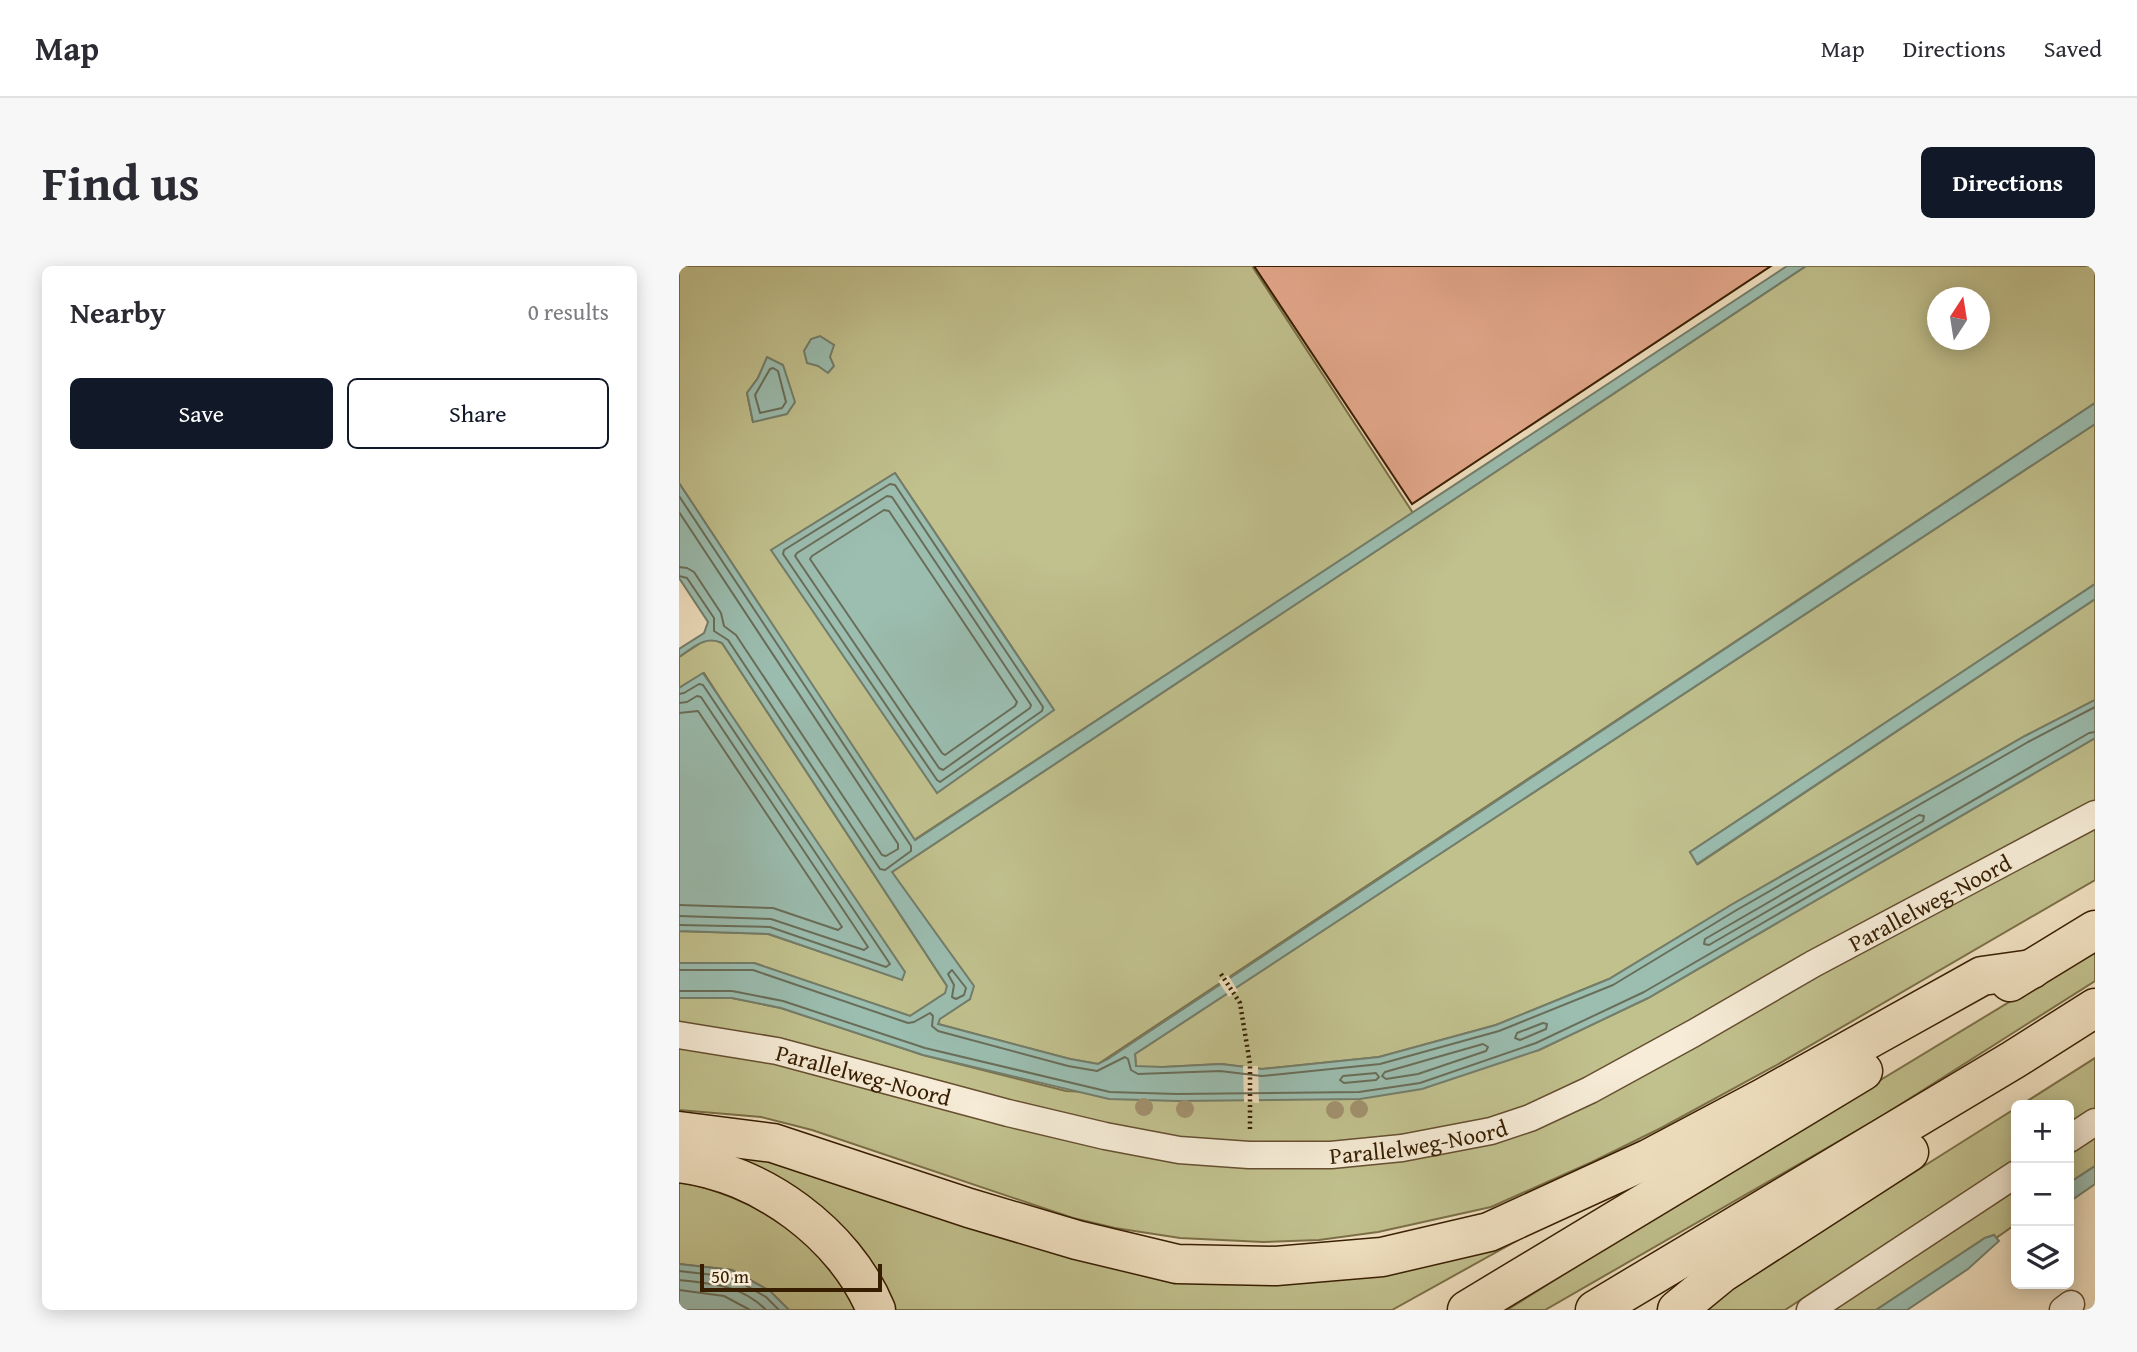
<!DOCTYPE html>
<meta charset="utf-8">
<style>
:root{--surface:#fff;--page:#f7f7f7;--text:#2b2b33;--muted:#7c7c81;--line:#e1e1e2;--accent:#111827}
body{margin:0;font-family:"Gentium Book Plus",serif;background:var(--page);color:var(--text)}
.controls{position:absolute;right:21px;bottom:21px;display:grid;overflow:hidden;border-radius:10px;box-shadow:0 4px 18px #0003}
.controls button{width:63px;height:63px;display:grid;place-items:center;padding:0;border:0;border-bottom:2px solid var(--line);background:var(--surface);color:var(--text);font:35px sans-serif}
.compass{position:absolute;left:1248px;top:21px;width:63px;height:63px;border-radius:50%;background:var(--surface);box-shadow:0 4px 18px #0003;rotate:12deg}
.scale{position:absolute;left:21px;bottom:18px;width:182px;box-sizing:border-box;padding-left:7px;border:4px solid #371e01;border-top:0;font-size:19px;line-height:24px;white-space:nowrap;color:#371e01;-webkit-text-stroke:5px #f6ecd7;paint-order:stroke}
.list{margin:0;padding:0;list-style:none}
h2{display:flex;justify-content:space-between;align-items:center;height:91px;margin:0;padding:0 28px;font-size:30px}
h2 small{font-size:23px;font-weight:400;color:var(--muted)}
.actions{display:flex;gap:14px;padding:21px 28px}
.actions a{flex:1;padding:16px 0;border:2px solid var(--accent);border-radius:10px;text-align:center;font-size:24px;color:var(--accent)}
.actions .main{background:var(--accent);color:#fff}
.icon{flex:none;width:38px;height:38px;fill:none;stroke:currentColor;stroke-width:2;stroke-linecap:round;stroke-linejoin:round}
.map{position:relative;flex:none;width:1416px;height:1044px;overflow:hidden;border-radius:10px}
header{display:flex;align-items:center;gap:42px;box-sizing:border-box;height:98px;padding:0 35px;background:var(--surface);border-bottom:2px solid var(--line)}
header strong{font-size:33px}
nav{display:flex;gap:38px;margin-inline-start:auto;font-size:24px}
.intro{display:flex;align-items:center;justify-content:space-between;box-sizing:border-box;height:168px;padding:0 42px}
h1{margin:0;font-size:49px}
.button{padding:18px 32px;border-radius:10px;background:var(--accent);color:#fff;font-size:24px;font-weight:700}
main{display:flex;gap:42px;padding:0 42px}
aside{flex:1;background:var(--surface);border-radius:10px;box-shadow:0 4px 18px #0003}
.map>svg:first-child{display:block}
.green{fill:#c1c18e;stroke:#7c7048;stroke-width:2;fill-rule:evenodd}
.water{fill:#9bbeb1;stroke:#737e6b;stroke-width:2}
.pier{fill:#f1e1c1}
.lines{fill:none;stroke-linecap:round;stroke-linejoin:round}
.shore{stroke:#696e59;stroke-width:2}
.building{fill:#e5a98d;stroke:#371e01;stroke-width:2}
.minor-casing{stroke:#664f31;stroke-width:29}
.motorway-casing{stroke:#371e01;stroke-width:41}
.path{stroke:#371e01;stroke-width:4.5;stroke-dasharray:2 3.5;stroke-linecap:butt}
.minor{stroke:#f6ecd7;stroke-width:26}
.motorway{stroke:#f1e1c1;stroke-width:38}
.tree{fill:#a1916e}
.labels{text-anchor:middle;dominant-baseline:central;stroke-width:5;stroke-linejoin:round;paint-order:stroke}
.street-label{font-size:23px;fill:#371e01;stroke:#f6ecd7}
</style>
<header>
<strong>Map</strong>
<nav><a>Map</a><a>Directions</a><a>Saved</a></nav>
</header>
<div class="intro"><h1>Find us</h1><a class="button">Directions</a></div>
<main>
<aside>
<h2>Nearby<small>0 results</small></h2>
<ul class="list">
</ul>
<div class="actions"><a class="main">Save</a><a>Share</a></div>
</aside>
<div class="map">
<svg width="1416" height="1044" viewBox="0 0 1416 1044">
<rect width="100%" height="100%" fill="#f1e1c1"/>
<filter id="stains"><feTurbulence type="fractalNoise" baseFrequency=".00286" numOctaves="4"/><feColorMatrix values="0 0 0 0 .2 0 0 0 0 .09 0 0 0 0 .02 0 0 0 .5 -.17"/></filter>
<radialGradient id="worn" r=".72"><stop offset=".6" stop-color="#630" stop-opacity="0"/><stop offset="1" stop-color="#630" stop-opacity=".3"/></radialGradient>
<g class="green">
<path d="M0,0H573L734,247L235,574L0,217ZM88,92L74,156L68,127L79,112ZM216,207L375,444L93,284Z"/>
<path d="M1127,0H1416V137L419,798L391,793L259,758L260,753L291,733L213,606ZM1258,32H1300V74H1258Z"/>
<path d="M1416,158V318L1011,586L1019,598L1416,333V434L1346,470L1052,639L930,713L817,759L700,791L583,803L542,798L484,801H457L456,788Z"/>
<path d="M34,373L43,377L268,720L267,727L231,750L75,697H0V665L89,668L222,713L25,407L0,422V391L26,374Z"/>
<path d="M1416,472V536L906,816L810,855L720,874L599,879L474,869L0,760V732H53L102,742L244,789L387,825L561,833H583L860,784L969,732Z"/>
<path d="M1416,558V614L1096,800L982,862L913,896L812,941L699,966L640,974L584,976L501,972L436,962L394,952L133,864L82,851L0,844V778L58,786L425,880L778,883L1140,707Z"/>
<path d="M1416,684V715L1200,852L866,1044H828L977,950Z"/>
<path d="M1416,792V842L1390,859V839H1342Z"/>
<path d="M1337,842V893L1106,1044H1023L1066,1013Z"/>
<path d="M1416,872V900L1390,917V889Z"/>
<path d="M29,878L502,1004L888,947L713,1044H208Z"/>
<path d="M0,916C75,930 143,974 176,1044H110L91,1025L53,1004L0,998Z"/>
<path d="M1337,924V958L1317,972L1315,969L1306,972L1197,1044H1154Z"/>
</g>
<g class="water">
<path d="M1108,0H1127L213,606L295,720L291,733L261,753L259,758L391,793L419,798L429,793L1416,137V158L456,788L457,800L484,801L542,798L583,803L700,791L817,759L930,713L1052,639L1346,470L1416,434V472L969,732L860,784L743,823L681,833L499,835L430,833L244,789L102,742L53,732H0V697H75L231,750L266,727L268,720L43,377C26,369 14,382 0,391V383L25,367L29,356L0,312V217L236,574Z"/>
<path d="M141,70L155,79L151,91L155,100L149,107L139,100L128,97L125,85L132,73Z"/>
<path d="M88,91L104,99L116,136L108,148L74,156L68,127L79,112Z"/>
<path d="M216,207L375,444L258,527L92,284Z"/>
<path d="M1416,318V333L1018,598L1011,586Z"/>
<path d="M24,407L226,706L223,714L90,668L0,665V422Z"/>
<path d="M1416,900V918L1390,936V917Z"/>
<path d="M1315,969L1320,975L1289,1003L1228,1044H1197L1306,972Z"/>
<path d="M0,998L53,1004L91,1025L110,1044H0Z"/>
</g>
<g class="pier">
<path d="M549,709L559,725L550,731L539,715Z"/>
<path d="M564,800H579L580,837L565,836Z"/>
</g>
<g class="lines">
<g class="shore">
<path d="M94,102L99,105L107,136L103,142L81,147L76,129L91,103Z"/>
<path d="M211,218L216,219L364,441L363,445L261,516L258,514L104,288L105,284Z"/>
<path d="M0,230L232,580V585L206,604L201,603L49,374L35,365V352L8,312L0,310"/>
<path d="M208,230L213,231L352,439L351,442L264,504L260,502L116,290L118,287Z"/>
<path d="M205,244L210,245L338,436L336,440L266,489L263,487L131,293L133,290Z"/>
<path d="M0,246L219,578V583L207,590L203,589L57,369L45,360L42,347L15,306L8,302L0,301"/>
<path d="M0,428L5,427L20,418L24,419L211,698L207,701L91,661L0,659"/>
<path d="M0,437L8,436L18,430L22,431L189,681L185,684L92,653L0,650"/>
<path d="M0,447L19,445L163,661L159,664L94,642L0,639"/>
<path d="M1240,549L1245,550L1244,555L1030,679L1025,678L1026,673Z"/>
<path d="M0,704H74L229,757L235,756L251,747L254,750L253,760L259,765L389,800L418,805L446,791L449,793L452,804L459,808L541,805L583,810L701,798L820,765L934,719L1056,645L1349,476L1416,441"/>
<path d="M273,704L287,722L285,729L277,733L273,731L275,719L269,708Z"/>
<path d="M0,725H53L104,735L246,782L431,826L498,828L680,826L741,817L857,777L965,726L1410,467L1416,466"/>
<path d="M864,757L868,758L867,763L841,774L836,772L838,767Z"/>
<path d="M804,778L809,781L807,785L739,808L707,813L703,810L706,806Z"/>
<path d="M697,807L700,811L697,814L665,817L661,814L664,810Z"/>
<path d="M0,1005L52,1011L87,1031L100,1044"/>
<path d="M0,1014C33,1018 63,1019 87,1044"/>
<path d="M0,1024L45,1030L71,1044"/>
</g>
</g>
<path class="building" d="M575,0H1092L733,238Z"/>
<g class="lines">
<defs>
<g id="minor">
<path id="s1" d="M0,769L98,785L329,847L426,870L500,884L570,889H652L723,882L812,865L851,852L911,824L1015,767L1134,698L1416,548"/>
<path d="M1390,873L1416,856"/>
<path d="M1131,1044L1337,908"/>
<path d="M1384,1044L1392,1038"/>
</g>
<g id="motorway">
<path d="M1331,716L1416,664"/>
<path d="M0,865L94,877L290,942L398,974L498,998L597,1000L703,991L810,966L969,893L1084,832L1303,710L1353,703"/>
<path d="M0,897C81,906 166,968 197,1044"/>
<path d="M788,1044L1184,805"/>
<path d="M916,1044L1334,794L1416,742"/>
<path d="M998,1044L1043,1007L1230,886"/>
</g>
</defs>
<use href="#minor" class="minor-casing"/>
<use href="#motorway" class="motorway-casing"/>
<path class="path" d="M542,708L561,737L571,798V865"/>
<use href="#minor" class="minor"/>
<use href="#motorway" class="motorway"/>
</g>
<g class="tree">
<circle cx="465" cy="841" r="9"/>
<circle cx="506" cy="843" r="9"/>
<circle cx="680" cy="843" r="9"/>
<circle cx="656" cy="844" r="9"/>
</g>
<g class="labels">
<g class="street-label">
<text stroke="none"><textPath href="#s1" startOffset="1323">Parallelweg-Noord</textPath></text>
<text stroke="none"><textPath href="#s1" startOffset="189">Parallelweg-Noord</textPath></text>
<text stroke="none"><textPath href="#s1" startOffset="754">Parallelweg-Noord</textPath></text>
</g>
</g>
<rect width="100%" height="100%" filter="url(#stains)"/>
<rect width="100%" height="100%" fill="url(#worn)"/>
</svg>
<div class="controls">
<button>+</button>
<button>−</button>
<button><svg class="icon" aria-label="layers" viewBox="0 0 24 24"><path d="M12 4l9 5-9 5-9-5zM3 14l9 5 9-5"/></svg></button>
</div>
<svg class="compass" viewBox="-18 -18 36 36"><path d="M0-13l5 13h-10z" fill="#e53935"/><path d="M0 13l5-13h-10z" fill="#7c7c81"/></svg>
<div class="scale">50 m</div>
</div>
</main>
